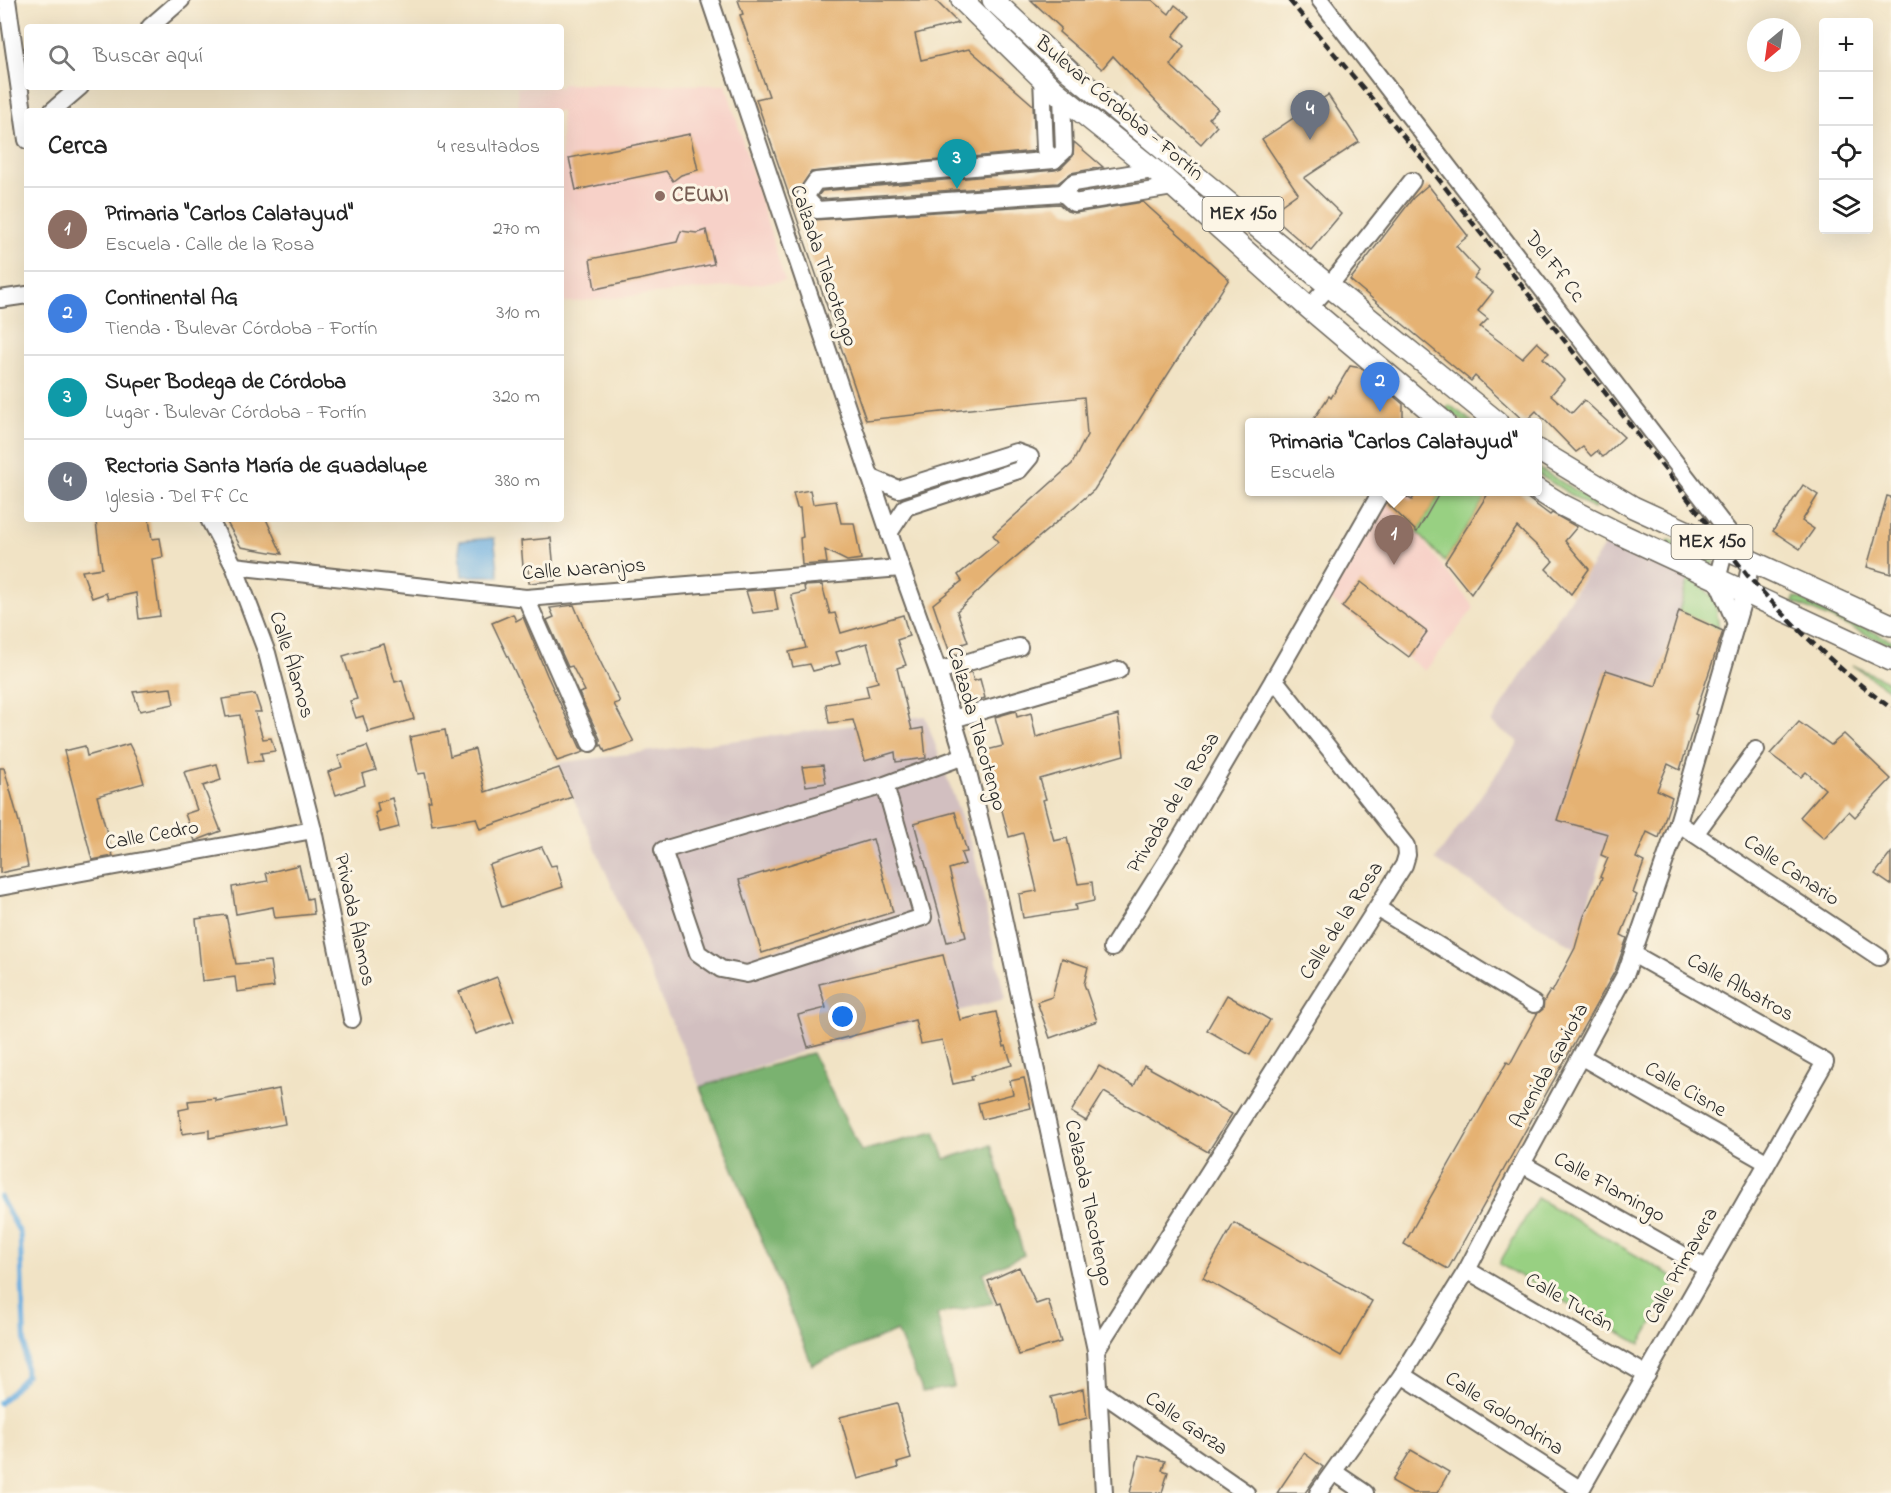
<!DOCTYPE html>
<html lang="es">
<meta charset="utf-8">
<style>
:root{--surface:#fff;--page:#f2f2f2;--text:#222;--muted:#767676;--line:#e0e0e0;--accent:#0b8043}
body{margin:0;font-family:"Indie Flower",sans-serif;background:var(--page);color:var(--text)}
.controls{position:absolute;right:18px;top:18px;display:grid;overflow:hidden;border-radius:6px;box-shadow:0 6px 24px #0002}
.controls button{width:54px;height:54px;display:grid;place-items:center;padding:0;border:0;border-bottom:2px solid var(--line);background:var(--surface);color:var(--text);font:30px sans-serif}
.compass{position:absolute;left:1747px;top:18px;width:54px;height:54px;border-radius:50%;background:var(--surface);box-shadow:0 6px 24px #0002;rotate:209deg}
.you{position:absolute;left:843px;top:1017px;width:21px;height:21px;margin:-15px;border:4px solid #fff;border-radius:50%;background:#1a73e8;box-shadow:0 0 0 9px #1a73e833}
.badge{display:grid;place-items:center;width:39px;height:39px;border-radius:50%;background:var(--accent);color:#fff;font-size:20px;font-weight:700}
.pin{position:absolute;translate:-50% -50px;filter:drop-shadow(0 2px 3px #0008)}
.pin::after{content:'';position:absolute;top:32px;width:21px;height:18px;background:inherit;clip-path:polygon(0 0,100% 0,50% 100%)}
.popup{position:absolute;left:1245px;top:418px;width:297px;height:78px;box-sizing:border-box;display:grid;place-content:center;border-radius:6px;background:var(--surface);filter:drop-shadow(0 2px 4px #0005);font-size:20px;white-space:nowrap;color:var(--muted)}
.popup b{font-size:22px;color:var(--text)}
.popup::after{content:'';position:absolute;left:50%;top:100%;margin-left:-12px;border:12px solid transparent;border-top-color:var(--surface)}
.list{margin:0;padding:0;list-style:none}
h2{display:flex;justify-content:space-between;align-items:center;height:78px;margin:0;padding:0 24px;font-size:26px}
h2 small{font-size:20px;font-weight:400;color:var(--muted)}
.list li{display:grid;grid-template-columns:39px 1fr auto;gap:18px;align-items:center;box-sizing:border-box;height:84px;padding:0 24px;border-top:2px solid var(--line)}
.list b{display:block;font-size:22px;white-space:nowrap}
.list p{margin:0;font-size:20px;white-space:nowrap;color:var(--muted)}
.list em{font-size:20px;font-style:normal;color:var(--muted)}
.icon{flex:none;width:33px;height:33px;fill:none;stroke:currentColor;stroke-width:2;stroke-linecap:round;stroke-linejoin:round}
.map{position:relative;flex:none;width:1891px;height:1493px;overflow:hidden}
.search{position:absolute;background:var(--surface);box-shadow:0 6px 24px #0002;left:24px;top:24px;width:540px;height:66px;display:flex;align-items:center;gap:15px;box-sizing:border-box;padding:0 21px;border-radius:6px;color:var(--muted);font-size:22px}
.panel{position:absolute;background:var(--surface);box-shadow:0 6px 24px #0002;left:24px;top:108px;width:540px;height:414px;border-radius:6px}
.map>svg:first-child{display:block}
.built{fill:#f7d1c8}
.industrial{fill:#d2bfc0}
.green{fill:#98d082;stroke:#627e56;stroke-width:1.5}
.forest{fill:#7ab270;stroke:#526e4e;stroke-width:1.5}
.water{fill:#6cafe1;stroke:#4c6d86;stroke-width:1.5}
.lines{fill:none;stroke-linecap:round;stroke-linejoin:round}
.stream{stroke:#6cafe1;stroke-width:5}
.building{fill:#e5b273}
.minor-casing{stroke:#706b61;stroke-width:20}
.major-casing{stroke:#706b61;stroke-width:24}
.minor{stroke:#fff;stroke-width:16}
.major{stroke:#fff;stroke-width:21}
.rail{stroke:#2b2b2b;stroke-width:4.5;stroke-dasharray:9 4.5;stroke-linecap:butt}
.education-dot{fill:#8d6e63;stroke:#fcf5e5;stroke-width:2}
.labels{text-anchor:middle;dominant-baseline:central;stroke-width:6;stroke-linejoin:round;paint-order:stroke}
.shield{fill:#fcf5e5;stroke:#6a6863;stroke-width:1.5}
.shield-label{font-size:20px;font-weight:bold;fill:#2b2b2b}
.street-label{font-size:21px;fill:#2b2b2b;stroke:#fcf5e5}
.education-label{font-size:21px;font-weight:bold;fill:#785e54;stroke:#fcf5e5;text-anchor:start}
</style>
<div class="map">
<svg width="1891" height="1493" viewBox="0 0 1891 1493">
<rect width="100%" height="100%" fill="#fcf5e5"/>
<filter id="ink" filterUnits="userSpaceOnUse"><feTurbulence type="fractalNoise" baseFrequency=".0167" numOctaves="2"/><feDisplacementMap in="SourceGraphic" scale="12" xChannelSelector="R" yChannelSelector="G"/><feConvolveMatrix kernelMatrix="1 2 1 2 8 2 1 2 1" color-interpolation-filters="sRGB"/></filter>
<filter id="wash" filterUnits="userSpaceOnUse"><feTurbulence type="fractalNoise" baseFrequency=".008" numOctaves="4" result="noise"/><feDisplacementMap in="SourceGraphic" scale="24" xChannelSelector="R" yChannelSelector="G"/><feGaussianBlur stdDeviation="1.35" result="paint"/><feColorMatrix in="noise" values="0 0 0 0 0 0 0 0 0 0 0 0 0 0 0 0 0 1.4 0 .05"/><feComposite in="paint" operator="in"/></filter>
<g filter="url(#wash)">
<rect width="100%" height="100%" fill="#f1e3c5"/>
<g class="built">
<path d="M561,84L726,85L785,281L561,303V111H519L517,87H561Z"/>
<path d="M1390,492H1440L1417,532L1474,608L1425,671L1327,597Z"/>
</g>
<g class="industrial">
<path d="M1607,541L1689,575L1653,695L1608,834L1575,948L1435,860L1519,742L1491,723Z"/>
<path d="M925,716L974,853L1005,999L809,1049L700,1087L558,763Z"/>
</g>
<g class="green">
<path d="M1449,405L1473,422H1464L1446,409Z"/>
<path d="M1538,468L1597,503L1594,509L1538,474Z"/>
<path d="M1440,492H1489L1445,562L1417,532Z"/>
<path d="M1669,540L1715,561L1713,566L1667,545Z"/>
<path d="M1689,575L1715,599L1719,630L1679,611Z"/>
<path d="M1795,597L1891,640V645L1793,602Z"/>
<path d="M1852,665L1891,683V691Z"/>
<path d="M1537,1198L1677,1279L1640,1344L1499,1264Z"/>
</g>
<path class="forest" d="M812,1053L861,1151L935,1132L945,1159L991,1145L1024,1255L983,1273L993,1303L937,1314L954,1387L923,1392L897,1331L812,1365L700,1087Z"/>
<path class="water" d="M494,538L499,576H462L459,541Z"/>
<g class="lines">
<path class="stream" d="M0,1197L20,1233L26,1376L0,1403"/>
</g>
<g id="blocks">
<g class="building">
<path d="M738,0H935L958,23L915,34L921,60L969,49L1033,105L1035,151L811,172L795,196L797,204L813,220L1059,204L1067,211L1075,213L1143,202L1229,279L1094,490L1004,567L957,611L968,642L962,644L965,652L951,656L933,604L962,581L958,575L998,542L993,535L1072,464L1087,435L1084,397L866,420L756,99L769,96L740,15L743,14Z"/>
<path d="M1031,0H1152L1169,14L1175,5L1189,16L1173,36L1184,46L1170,65L1218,109L1209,118L1217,126L1201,144L1163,109L1113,56L1102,69L1059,32L1061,28Z"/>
<path d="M1328,95L1359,142L1304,178L1341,214L1311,250L1269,214L1298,193L1262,139Z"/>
<path d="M690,134L698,170L681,175L673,181L666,171L576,190L569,158Z"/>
<path d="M1074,142L1103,167L1071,173L1058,183L821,199L818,196L822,191L1055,170L1061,168L1073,156Z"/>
<path d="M1428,185L1468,236L1456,246L1479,271L1474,278L1493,292L1478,311L1488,319L1480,327L1522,358L1537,342L1549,353L1543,358L1564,380L1551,395L1572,413L1584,400L1624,437L1603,457L1597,451L1591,456L1583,447L1576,452L1536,411L1525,422L1475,376L1471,381L1350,280L1413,198Z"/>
<path d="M706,230L714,264L595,289L590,259L677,242L681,231L697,233Z"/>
<path d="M1350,366L1361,368L1370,376V382H1377L1381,386V393L1391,394L1403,404V423H1311L1329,396L1331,398Z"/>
<path d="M1803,485L1818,495L1802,521L1814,529L1800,549L1773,531Z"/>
<path d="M810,490L813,504L836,501L841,523H854L861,559L847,561L825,550L827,563L802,565L800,538L803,537L800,508H797L793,493Z"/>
<path d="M1391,492H1398L1412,500L1417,492H1440L1417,532L1387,503Z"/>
<path d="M1489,492H1519L1550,515L1552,513L1577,527L1565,541L1589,569L1571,594L1546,569L1553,561L1517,527L1471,594L1445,562Z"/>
<path d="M1887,496L1891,497V574L1867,567Z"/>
<path d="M107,519H149L152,539L160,538L163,557L152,559L160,616L139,619L136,593L108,599L106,593L92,598L82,571L102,568L96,522Z"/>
<path d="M225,519H266L282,554L241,547Z"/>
<path d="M551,538L555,581L529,583L528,567H523L521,541Z"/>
<path d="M1361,582L1427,632L1409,657L1342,607Z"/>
<path d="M822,585L830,614L835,613L841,633L903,615L909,636L897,640L906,665L897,668L912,730L923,728L926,758L896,762L895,752L865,761L853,720L829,723L826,704L869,697L866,685L878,682L867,643L836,652L840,664L813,671L810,664L793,667L789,652L806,648L791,595L805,592L804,586Z"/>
<path d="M774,589L778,610L753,613L746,591Z"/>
<path d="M574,605L582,624L620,702L614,704L634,742L605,752L602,745L600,746V739L579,693L585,691L572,666L568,667L547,620L554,617L550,608Z"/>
<path d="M1679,611L1723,631L1695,714L1697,715L1680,770L1668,764L1657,790L1672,797L1659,838L1647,832L1636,858L1644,862L1633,893L1637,895L1621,935L1627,938L1616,969L1448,1269L1404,1244L1507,1062L1510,1064L1537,1014L1543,1009L1544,1001L1550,991L1552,992L1575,948L1584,916L1602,878L1600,877L1608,858L1601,855L1608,834L1557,820L1606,670L1656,686Z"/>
<path d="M513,614L516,621L523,617L547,675L580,747L584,752L557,761L492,623Z"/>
<path d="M384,644L395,682L402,680L414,719L368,732L363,716L356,718L350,701L357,699L343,656Z"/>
<path d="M971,672L974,681L980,679L985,698L965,704L957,676Z"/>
<path d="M171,688L174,704L140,711L133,692Z"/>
<path d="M255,694L261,712H255L263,739L271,738L275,751L261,753L263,761L248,762L240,715L226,717L222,699Z"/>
<path d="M1016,711L1017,717L1031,713L1036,737L1118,715L1124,755L1040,779L1046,799L1043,800L1054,841L1067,838L1078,884L1092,882L1094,901L1075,905L1076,910L1023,918L1019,894L1037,891L1023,833L1009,837L997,791L995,792L983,751L1003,746L995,717Z"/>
<path d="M1799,722L1831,745L1844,734L1891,779L1855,817L1849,811L1824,838L1800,817L1825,789L1806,772L1801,777L1770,754Z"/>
<path d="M445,730L450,756L475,749L485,792L559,768L572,797L480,829L476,818L432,825L428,801H431L425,773L418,774L410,737Z"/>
<path d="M129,744L137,760L144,783L97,796L113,856L92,860L64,751L85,746L87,756Z"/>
<path d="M367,746L376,770L362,774L365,785L336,795L328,772L342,767L338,756Z"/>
<path d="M217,764L221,780L203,786L221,831L195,841L185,814L197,810L184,772Z"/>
<path d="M823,765L826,783L806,786L802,767Z"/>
<path d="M0,768H4L19,822L28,867L0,873Z"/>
<path d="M392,798L399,827L380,832L375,813L379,811L377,803Z"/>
<path d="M955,812L967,852L961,853L965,864L949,869L966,937L947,942L914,823Z"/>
<path d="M873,839L893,912L762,953L739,880Z"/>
<path d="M542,847L551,866L556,865L563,887L502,907L489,865Z"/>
<path d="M1891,853V885L1875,874Z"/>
<path d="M299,865L307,899L312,898L314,914L275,918L273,907L236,914L232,887L268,881L266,873Z"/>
<path d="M226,915L236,964L270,961L274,987L237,992L235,977L202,981L196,919Z"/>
<path d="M943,955L960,1020L996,1012L1004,1047L1006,1046L1012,1065L971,1076L972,1080L953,1084L942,1040L921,1044L915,1020L808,1047L798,1015L826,1008L819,984Z"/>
<path d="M1062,958L1088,967L1084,984L1097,1021L1050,1038L1037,1002L1052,997Z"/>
<path d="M497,977L514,1021L476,1034L459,992Z"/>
<path d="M1227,995L1270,1020L1250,1055L1207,1030Z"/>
<path d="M1144,1065L1232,1114L1208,1152L1104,1092L1086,1121L1071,1112L1099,1066L1134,1086Z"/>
<path d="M1024,1078L1031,1108L982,1119L978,1103L1013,1094L1010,1081Z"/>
<path d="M279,1089L285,1124L209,1138V1130L182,1134L179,1110L189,1108L188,1101L216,1098V1101Z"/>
<path d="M1234,1223L1372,1301L1341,1356L1203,1278Z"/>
<path d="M1019,1267L1036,1304L1048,1300L1061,1342L1019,1355L1001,1303L998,1304L988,1281Z"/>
<path d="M1083,1389L1087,1418L1057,1426L1051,1397Z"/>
<path d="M897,1403L911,1459L897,1463L898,1468L858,1479L840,1417Z"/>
<path d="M1411,1450L1449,1472L1437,1493H1413L1392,1481Z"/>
<path d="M1304,1453L1323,1467L1305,1493H1277Z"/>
<path d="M1139,1455L1165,1461L1162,1470L1168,1472L1162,1493H1130Z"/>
</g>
</g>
</g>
<g filter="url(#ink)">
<use href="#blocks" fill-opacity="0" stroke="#706b61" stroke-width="1.5"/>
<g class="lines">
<defs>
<g id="minor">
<path d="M7,0L27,140"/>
<path d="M710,0L901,568L938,671L964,756L996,885L1096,1350L1104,1493"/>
<path d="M150,27L181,0"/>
<path d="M1042,78L1045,150L1054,160L1064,151L1062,96"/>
<path d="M52,111L80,87"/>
<path d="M1054,160L816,181L805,197L817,210L1063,193"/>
<path d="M1153,170L1073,183L1063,193L1074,203L1173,187"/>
<path d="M0,299L27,295"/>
<path d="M1309,308L1329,286L1412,181"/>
<path d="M870,477L898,489L1016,452L1030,457L1019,470L906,507L889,533"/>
<path d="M209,519L234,566L267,653L313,830L352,1019"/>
<path d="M1725,548L1717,580L1735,621"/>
<path d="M234,566L526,598L901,568"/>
<path d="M526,598L590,743"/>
<path d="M938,671L1019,647"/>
<path d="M953,719L1119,670"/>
<path d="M885,785L923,917L747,974L721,969L698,953L663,850L885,785L964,756"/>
<path d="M1678,823L1879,957"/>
<path d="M1695,834L1756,750"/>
<path d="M0,887L313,830"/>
<path d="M1377,908L1534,1004"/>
<path d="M1112,948L1167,861L1274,679"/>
<path d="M1582,1057L1766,1162"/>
<path d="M1522,1164L1706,1268"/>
<path d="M1467,1270L1647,1375"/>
<path d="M1096,1350L1404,865L1407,855L1406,846L1274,679L1381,492"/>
<path d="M1402,1375L1581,1490"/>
<path d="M1099,1391L1246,1493"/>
<path d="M1334,1472L1365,1493"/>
<path d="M1318,1493L1402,1375L1467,1270L1522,1164L1626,973L1678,823L1745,592L1751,561L1320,0"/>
<path d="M1579,1493L1825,1062L1633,954"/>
</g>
<g id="major">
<path d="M962,0L1055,91L1165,179L1309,308L1444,422"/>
<path d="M993,0L1071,73L1329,286L1497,422"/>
<path d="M1538,450L1633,507L1891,625"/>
<path d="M1538,490L1562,505L1620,534L1891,660"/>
</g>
</defs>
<use href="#minor" class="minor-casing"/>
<use href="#major" class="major-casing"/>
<use href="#minor" class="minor"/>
<use href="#major" class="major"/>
<path class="rail" d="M1289,0L1426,163L1748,576C1792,625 1838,670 1891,708"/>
</g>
</g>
<circle class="education-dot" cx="660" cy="196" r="6"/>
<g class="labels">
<g class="shield">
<rect x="1202.5" y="197" width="81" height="34" rx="4.5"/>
<rect x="1671.5" y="525" width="81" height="34" rx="4.5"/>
</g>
<g class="shield-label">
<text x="1243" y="214">MEX 150</text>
<text x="1712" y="542">MEX 150</text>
</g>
<g class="street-label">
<text transform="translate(1119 109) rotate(40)">Bulevar Córdoba - Fortín</text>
<text transform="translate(823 266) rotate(71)">Calzada Tlacotengo</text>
<text transform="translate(1554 267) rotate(52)">Del Ff Cc</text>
<text transform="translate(584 570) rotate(-4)">Calle Naranjos</text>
<text transform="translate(291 665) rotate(73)">Calle Álamos</text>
<text transform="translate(976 729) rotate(74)">Calzada Tlacotengo</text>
<text transform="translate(1174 803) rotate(-59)">Privada de la Rosa</text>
<text transform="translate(152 836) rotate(-10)">Calle Cedro</text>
<text transform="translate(1791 871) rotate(34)">Calle Canario</text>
<text transform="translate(354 920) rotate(78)">Privada Álamos</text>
<text transform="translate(1342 921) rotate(-57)">Calle de la Rosa</text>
<text transform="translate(1740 988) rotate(29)">Calle Albatros</text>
<text transform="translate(1550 1066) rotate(-61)">Avenida Gaviota</text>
<text transform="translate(1685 1090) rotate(30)">Calle Cisne</text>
<text transform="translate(1609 1188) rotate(29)">Calle Flamingo</text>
<text transform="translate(1088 1203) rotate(78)">Calzada Tlacotengo</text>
<text transform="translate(1682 1266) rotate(-61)">Calle Primavera</text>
<text transform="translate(1569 1303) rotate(30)">Calle Tucán</text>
<text transform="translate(1504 1414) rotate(33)">Calle Golondrina</text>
<text transform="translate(1186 1424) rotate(35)">Calle Garza</text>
</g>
<g class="education-label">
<text x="672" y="196">CEUNI</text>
</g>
</g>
</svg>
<div class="controls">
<button>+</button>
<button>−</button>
<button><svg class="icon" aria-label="locate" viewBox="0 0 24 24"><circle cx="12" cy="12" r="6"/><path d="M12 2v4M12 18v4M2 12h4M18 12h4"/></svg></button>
<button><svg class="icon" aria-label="layers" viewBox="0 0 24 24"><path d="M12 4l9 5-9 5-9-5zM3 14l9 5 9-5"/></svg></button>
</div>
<svg class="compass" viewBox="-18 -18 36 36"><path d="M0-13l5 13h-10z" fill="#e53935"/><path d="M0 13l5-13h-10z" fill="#767676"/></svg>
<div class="you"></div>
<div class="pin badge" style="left:1394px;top:565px;background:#8d6e63">1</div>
<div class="popup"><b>Primaria &quot;Carlos Calatayud&quot;</b>Escuela</div>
<div class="pin badge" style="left:1380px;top:412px;background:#3f7fe0">2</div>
<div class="pin badge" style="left:957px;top:189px;background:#0f9aa8">3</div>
<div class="pin badge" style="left:1310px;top:140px;background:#6b7280">4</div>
<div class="search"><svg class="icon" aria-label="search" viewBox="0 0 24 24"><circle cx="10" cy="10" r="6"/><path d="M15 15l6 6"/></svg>Buscar aquí</div>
<section class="panel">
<h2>Cerca<small>4 resultados</small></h2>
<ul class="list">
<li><span class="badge" style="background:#8d6e63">1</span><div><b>Primaria &quot;Carlos Calatayud&quot;</b><p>Escuela · Calle de la Rosa</p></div><em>270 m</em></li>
<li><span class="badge" style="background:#3f7fe0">2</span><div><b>Continental AG</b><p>Tienda · Bulevar Córdoba - Fortín</p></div><em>310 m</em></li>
<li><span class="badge" style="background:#0f9aa8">3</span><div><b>Super Bodega de Córdoba</b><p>Lugar · Bulevar Córdoba - Fortín</p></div><em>320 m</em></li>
<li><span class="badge" style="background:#6b7280">4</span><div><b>Rectoria Santa María de Guadalupe</b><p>Iglesia · Del Ff Cc</p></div><em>380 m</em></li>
</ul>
</section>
</div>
